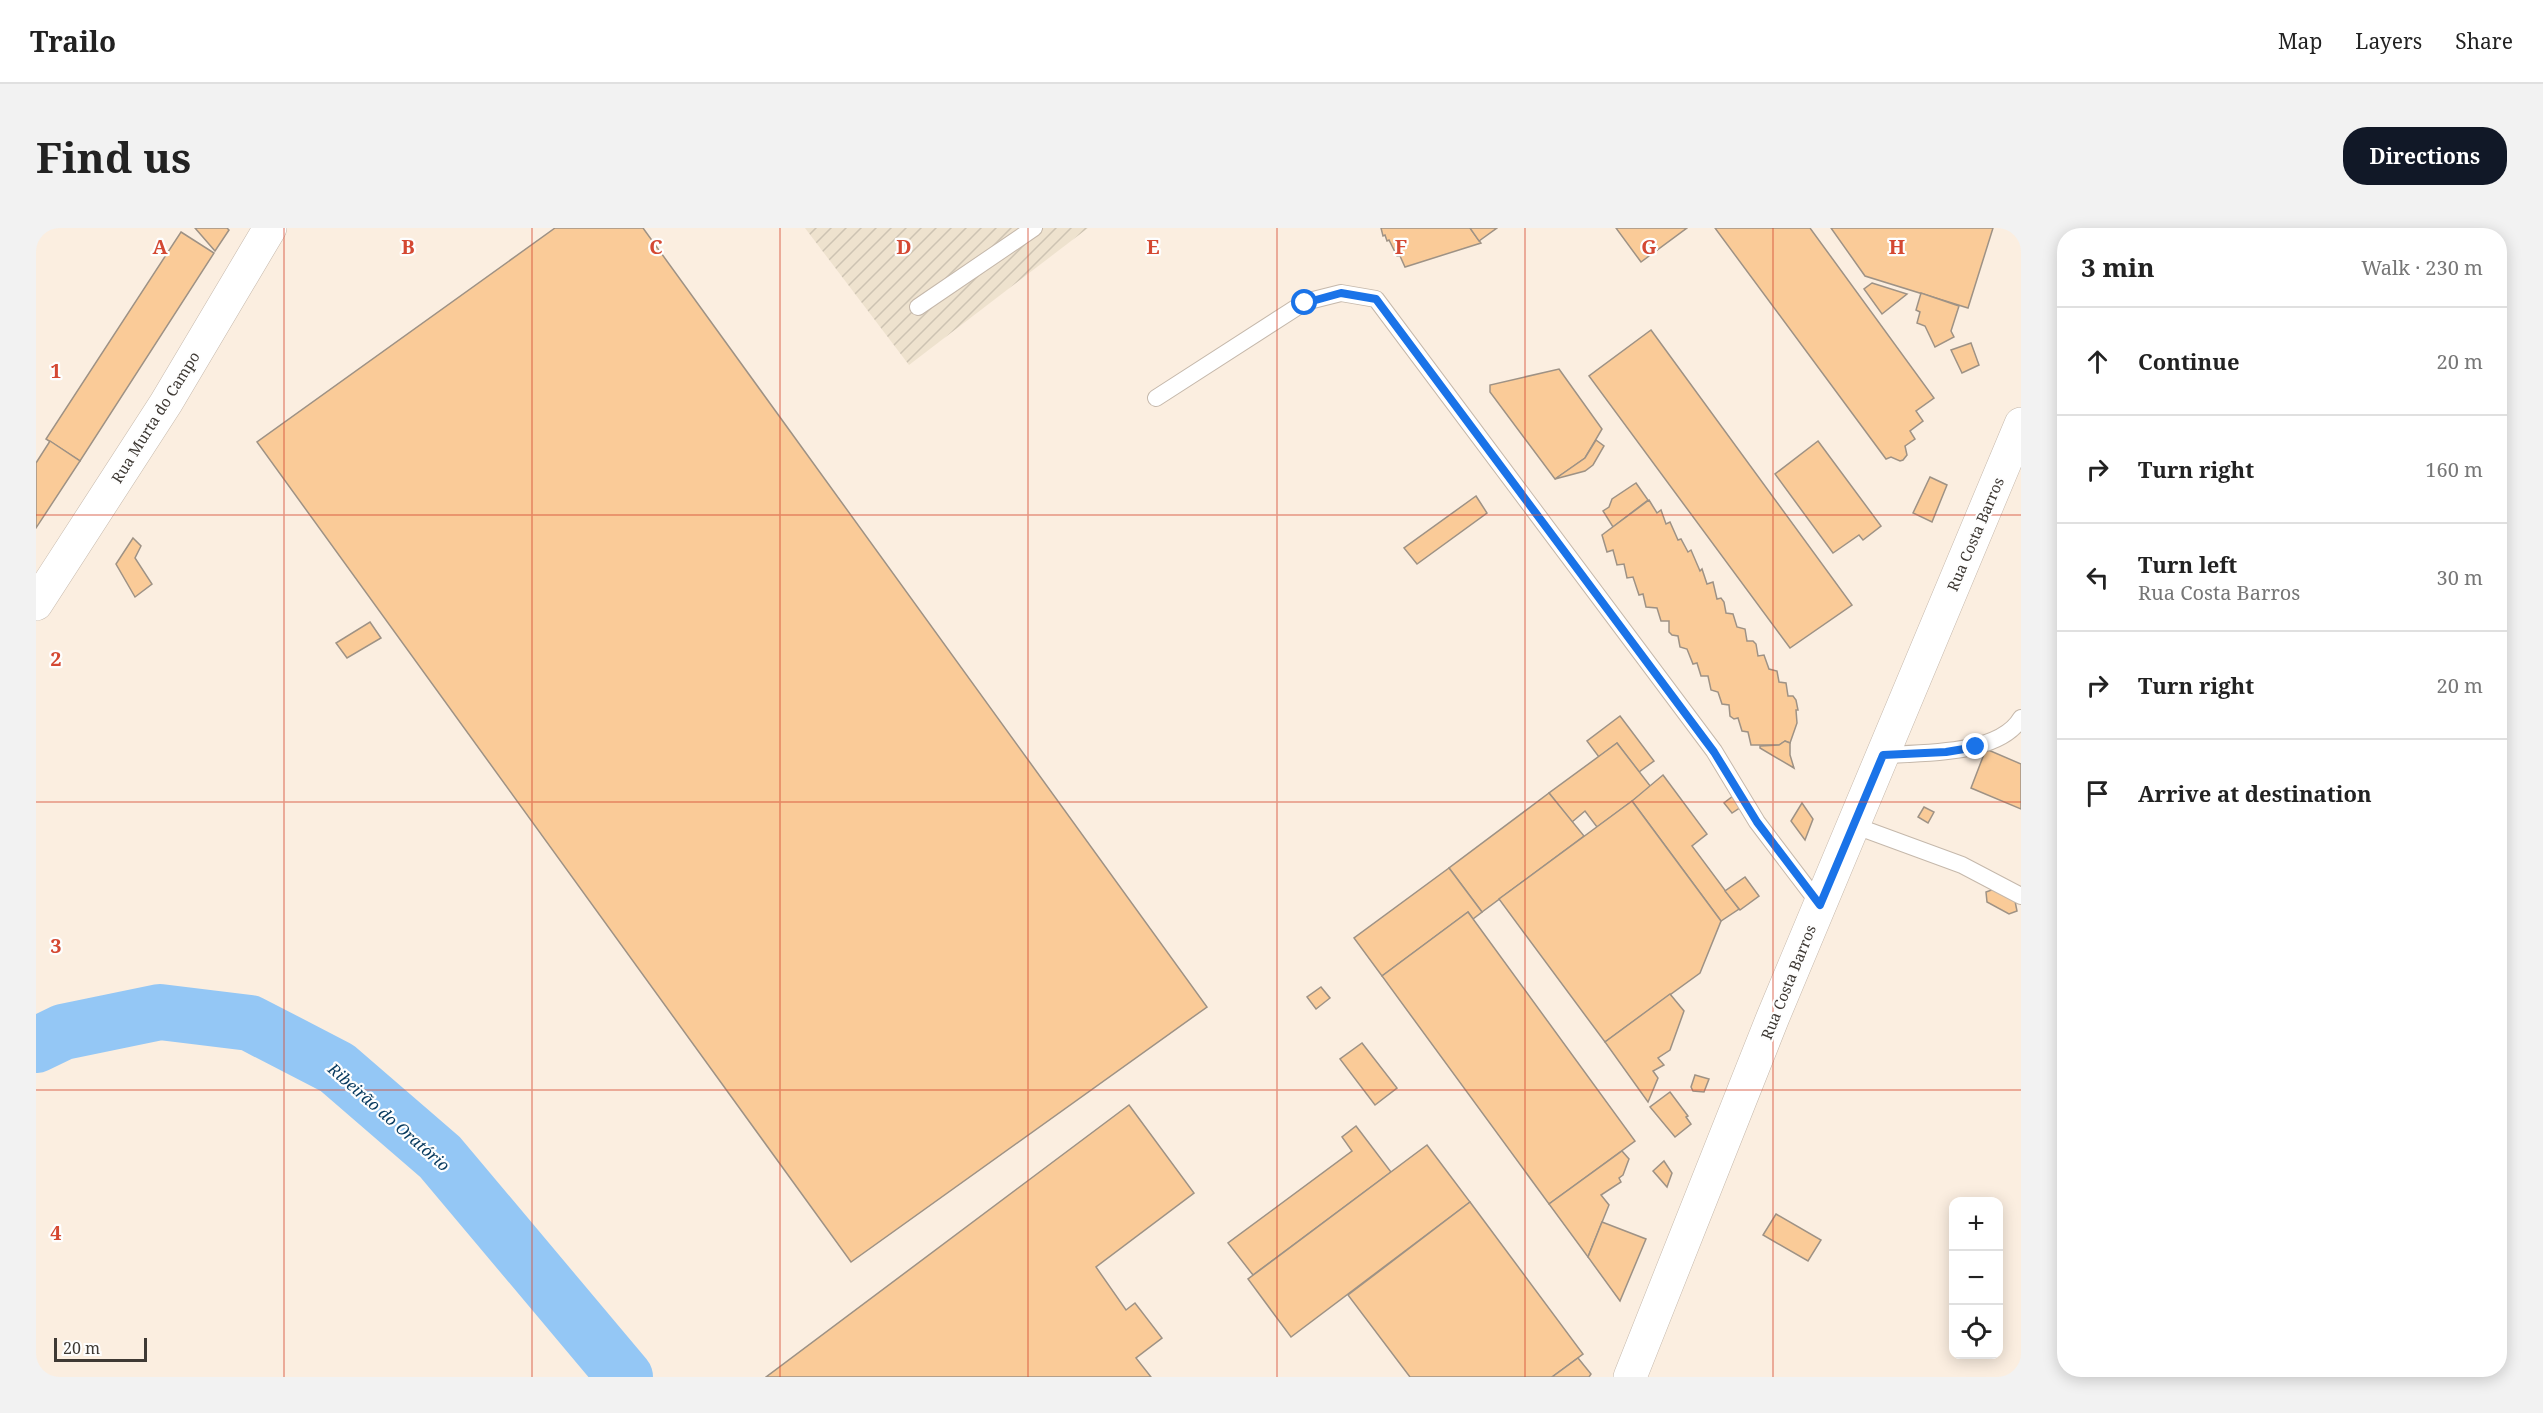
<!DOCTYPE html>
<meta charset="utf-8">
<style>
:root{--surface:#fff;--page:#f2f2f2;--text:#222;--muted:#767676;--line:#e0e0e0;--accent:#111827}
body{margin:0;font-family:"Noto Serif",serif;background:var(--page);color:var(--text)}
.controls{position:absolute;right:18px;bottom:18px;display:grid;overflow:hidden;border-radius:12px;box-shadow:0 3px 15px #0003}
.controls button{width:54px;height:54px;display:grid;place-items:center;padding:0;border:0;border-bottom:2px solid var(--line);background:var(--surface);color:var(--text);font:30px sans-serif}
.scale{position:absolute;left:18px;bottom:15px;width:93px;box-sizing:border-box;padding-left:6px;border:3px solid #3e3934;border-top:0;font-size:16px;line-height:21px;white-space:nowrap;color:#3e3934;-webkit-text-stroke:4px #fefefe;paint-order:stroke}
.stop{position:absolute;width:18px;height:18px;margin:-14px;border:4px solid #1a73e8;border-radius:50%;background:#fff}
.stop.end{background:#1a73e8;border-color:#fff;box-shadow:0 2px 6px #0008}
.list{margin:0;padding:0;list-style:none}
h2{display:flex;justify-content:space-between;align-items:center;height:78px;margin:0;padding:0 24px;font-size:26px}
h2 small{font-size:20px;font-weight:400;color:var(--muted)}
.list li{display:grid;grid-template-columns:39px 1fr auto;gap:18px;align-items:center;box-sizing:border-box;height:108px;padding:0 24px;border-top:2px solid var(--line)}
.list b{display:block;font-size:22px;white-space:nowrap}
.list p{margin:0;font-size:20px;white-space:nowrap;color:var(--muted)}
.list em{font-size:20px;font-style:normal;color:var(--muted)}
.icon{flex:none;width:33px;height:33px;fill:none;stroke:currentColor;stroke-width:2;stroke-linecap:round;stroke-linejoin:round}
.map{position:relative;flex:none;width:1985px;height:1149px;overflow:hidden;border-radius:24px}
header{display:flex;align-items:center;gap:36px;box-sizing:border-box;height:84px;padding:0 30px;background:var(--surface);border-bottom:2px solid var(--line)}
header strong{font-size:28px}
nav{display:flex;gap:33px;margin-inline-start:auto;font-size:21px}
.intro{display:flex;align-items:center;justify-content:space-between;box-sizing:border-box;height:144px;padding:0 36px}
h1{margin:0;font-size:42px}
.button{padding:15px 27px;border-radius:24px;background:var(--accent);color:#fff;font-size:21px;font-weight:700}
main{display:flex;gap:36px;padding:0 36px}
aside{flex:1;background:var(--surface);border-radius:24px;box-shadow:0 3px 15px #0003}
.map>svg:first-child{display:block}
.industrial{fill:url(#industrial-furrows)}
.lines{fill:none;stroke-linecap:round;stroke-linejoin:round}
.river{stroke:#94c7f5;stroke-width:56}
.building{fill:#facb98;stroke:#9e9285;stroke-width:1.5}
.service-casing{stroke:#c5b8ab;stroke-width:18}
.minor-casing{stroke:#c5b8ab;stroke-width:34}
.secondary-casing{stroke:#c5b8ab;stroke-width:34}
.service{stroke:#fff;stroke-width:16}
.minor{stroke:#fff;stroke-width:33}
.secondary{stroke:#fff;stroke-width:33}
.route{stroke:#1a73e8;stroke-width:8}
.grid{fill:none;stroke:#d44832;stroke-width:1.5;stroke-opacity:0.55}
.labels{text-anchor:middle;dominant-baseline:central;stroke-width:4.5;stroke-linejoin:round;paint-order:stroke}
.street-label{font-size:15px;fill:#3e3934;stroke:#fefefe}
.water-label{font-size:16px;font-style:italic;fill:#06395e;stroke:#fefefe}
.grid-label{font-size:20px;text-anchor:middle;font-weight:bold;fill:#d44832;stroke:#fefefe;stroke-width:4.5;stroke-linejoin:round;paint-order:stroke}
</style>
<header>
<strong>Trailo</strong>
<nav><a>Map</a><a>Layers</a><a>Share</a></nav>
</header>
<div class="intro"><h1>Find us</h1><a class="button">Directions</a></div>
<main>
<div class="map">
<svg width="1985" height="1149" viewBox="0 0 1985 1149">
<defs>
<pattern id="industrial-furrows" width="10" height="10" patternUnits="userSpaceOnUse" patternTransform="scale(1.5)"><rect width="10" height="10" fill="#eee2ce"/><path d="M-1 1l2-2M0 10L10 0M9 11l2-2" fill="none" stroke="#cdc3b2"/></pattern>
</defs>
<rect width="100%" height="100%" fill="#fbeee0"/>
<path class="industrial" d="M769,0H1052L873,137Z"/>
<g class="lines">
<path class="river" d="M0,817L27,804L124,784L214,795L301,840L404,929L589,1149"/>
</g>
<g class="building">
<path d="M159,0H191L193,2L179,23Z"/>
<path d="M519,0H607L1171,779L815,1034L221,214Z"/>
<path d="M1345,0H1434L1445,15L1369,39L1364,28H1361L1353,12L1351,13L1349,7L1347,8Z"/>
<path d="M1434,0H1461L1443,13Z"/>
<path d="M1580,0H1651L1605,34Z"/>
<path d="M1679,0H1774L1898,170L1880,183L1887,193L1874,203L1879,211L1869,218L1871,227L1867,232L1864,233L1855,229L1850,231Z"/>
<path d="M1795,0H1957L1932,80L1829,48Z"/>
<path d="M145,4L178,25L44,233L10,211Z"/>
<path d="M1836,55L1871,66L1846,86L1828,61Z"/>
<path d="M1885,65L1923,78L1915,103L1918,109L1899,119L1889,98L1881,95L1884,84L1880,82Z"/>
<path d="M1615,102L1816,377L1754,420L1553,148Z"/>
<path d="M1935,115L1943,137L1926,145L1915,122Z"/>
<path d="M1523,141L1566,201L1549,230L1519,251L1454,164V157Z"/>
<path d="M1560,212L1568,218L1557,237L1549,243L1519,251L1549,230Z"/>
<path d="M14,213L44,233L0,300V235Z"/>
<path d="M1782,213L1845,298L1827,312L1823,307L1797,325L1739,246Z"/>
<path d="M1894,249L1911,257L1896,294L1877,285Z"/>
<path d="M1600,255L1612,272L1577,299L1567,283L1573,279L1576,271Z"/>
<path d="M1440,268L1451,285L1381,336L1368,320Z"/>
<path d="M1613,272L1621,285L1625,282L1630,296L1634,294L1642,312L1645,311L1652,324L1655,322L1664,343L1666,341L1671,356L1677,354L1681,371L1685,370L1688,374L1690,385L1697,386L1701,399L1709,401L1711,413H1717L1720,416L1722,428L1728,427L1733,441L1741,443L1743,454L1750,455L1752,468H1757L1760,472L1762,482H1760L1761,495L1754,515L1749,513L1743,517H1715L1712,504L1706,503L1702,490L1698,491L1694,488L1693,477L1686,476L1682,464L1675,462L1672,448H1665L1661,435L1657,436L1651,421L1644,419L1642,408L1636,407L1633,404V393H1625L1621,380L1610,379L1607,366L1603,367L1597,349L1591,350L1588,336L1581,337L1577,322L1571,324L1566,307Z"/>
<path d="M97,310L105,318L99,330L116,356L99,369L80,336Z"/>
<path d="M334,394L345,410L311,430L300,415Z"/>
<path d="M1584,488L1618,533L1603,544L1581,515L1563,529L1551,513Z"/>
<path d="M1749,513L1754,515V527L1758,540L1724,520V518L1743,517Z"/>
<path d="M1581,515L1615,559L1561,599L1549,583L1536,594L1513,565Z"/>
<path d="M1950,521L1985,536V581L1935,560Z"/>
<path d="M1627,547L1671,606L1656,618L1703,681L1685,693L1596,573Z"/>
<path d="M1513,565L1548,608L1446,684L1413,640Z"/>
<path d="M1697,568L1705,579L1696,585L1688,575Z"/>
<path d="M1596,573L1685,693L1664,745L1569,814L1463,671Z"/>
<path d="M1766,575L1777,591L1769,612L1755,593Z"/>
<path d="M1888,579L1898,584L1892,595L1882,589Z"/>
<path d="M1413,640L1446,684L1437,691L1432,684L1346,748L1318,710Z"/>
<path d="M1709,649L1723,668L1704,682L1689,663Z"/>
<path d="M1958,661L1979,673L1981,683L1973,686L1951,674L1950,664Z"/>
<path d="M1432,684L1599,913L1513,976L1346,748Z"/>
<path d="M1285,759L1294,770L1280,781L1271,769Z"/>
<path d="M1634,766L1648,783L1634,822L1622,830L1628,837L1617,843L1622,850L1612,874L1569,814Z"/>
<path d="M1326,815L1361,860L1339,877L1304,831Z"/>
<path d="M1659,847L1673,851L1668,864L1657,863L1655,859Z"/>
<path d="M1634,864L1652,888L1650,889L1655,896L1639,909L1614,879Z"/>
<path d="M1093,877L1158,965L1060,1039L1090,1082L1099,1075L1126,1110L1100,1130L1115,1149H730Z"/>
<path d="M1320,898L1355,944L1217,1047L1192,1015L1316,923L1306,909Z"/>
<path d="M1391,917L1434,974L1255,1109L1212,1051Z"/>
<path d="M1586,923L1593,931L1587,947L1583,950L1585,954L1565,967L1573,977L1552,1029L1513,976Z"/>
<path d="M1628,933L1636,945L1631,959L1617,943Z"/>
<path d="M1434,974L1547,1126L1516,1149H1374L1312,1067Z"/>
<path d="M1740,986L1785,1012L1772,1033L1727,1007Z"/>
<path d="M1566,994L1610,1011L1584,1073L1552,1029Z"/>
<path d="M1542,1130L1555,1146L1553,1149H1516Z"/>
</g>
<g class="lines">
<defs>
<g id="service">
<path d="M882,79L998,0"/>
<path d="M1120,170L1269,74L1305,65L1340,71L1678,523L1721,594L1784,677"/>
<path d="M1847,527C1885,525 1964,527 1985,490"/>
<path d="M1817,597L1926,637L1985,668"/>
</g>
<path id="minor" d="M0,376L130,175L234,0"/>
<path id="secondary" d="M1594,1149L1737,789L1985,196"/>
</defs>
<use href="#service" class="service-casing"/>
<use href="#minor" class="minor-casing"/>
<use href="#secondary" class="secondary-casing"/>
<use href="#service" class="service"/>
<use href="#minor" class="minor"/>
<use href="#secondary" class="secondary"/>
</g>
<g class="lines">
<path class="route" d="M1269,75L1305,65L1340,71L1678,524L1721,594L1784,677L1847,527L1910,524L1940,519"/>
</g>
<path class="grid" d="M248,0V1149M496,0V1149M744,0V1149M992,0V1149M1241,0V1149M1489,0V1149M1737,0V1149M0,287H1985M0,574H1985M0,862H1985"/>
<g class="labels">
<g class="street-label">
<text transform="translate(119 189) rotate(-58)">Rua Murta do Campo</text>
<text transform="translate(1939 306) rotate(-67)">Rua Costa Barros</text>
<text transform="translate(1752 754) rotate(-68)">Rua Costa Barros</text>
</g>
<g class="water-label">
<text transform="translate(353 889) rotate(41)">Ribeirão do Oratório</text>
</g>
</g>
<g class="grid-label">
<text x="124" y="26">A</text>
<text x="372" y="26">B</text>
<text x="620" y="26">C</text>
<text x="868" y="26">D</text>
<text x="1117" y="26">E</text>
<text x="1365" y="26">F</text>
<text x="1613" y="26">G</text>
<text x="1861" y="26">H</text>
<text x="20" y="150">1</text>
<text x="20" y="438">2</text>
<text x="20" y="725">3</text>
<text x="20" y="1012">4</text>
</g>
</svg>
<div class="controls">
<button>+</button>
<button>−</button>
<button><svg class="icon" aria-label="locate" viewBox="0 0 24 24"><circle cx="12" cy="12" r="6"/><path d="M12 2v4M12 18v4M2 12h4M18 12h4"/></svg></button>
</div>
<div class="scale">20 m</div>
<div class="stop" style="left:1269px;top:75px"></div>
<div class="stop end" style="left:1940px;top:519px"></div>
</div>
<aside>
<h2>3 min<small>Walk · 230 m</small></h2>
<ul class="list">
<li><svg class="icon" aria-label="ahead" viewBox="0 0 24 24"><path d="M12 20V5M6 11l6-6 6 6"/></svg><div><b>Continue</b></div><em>20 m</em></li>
<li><svg class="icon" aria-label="right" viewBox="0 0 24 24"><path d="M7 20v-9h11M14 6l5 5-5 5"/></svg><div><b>Turn right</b></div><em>160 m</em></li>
<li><svg class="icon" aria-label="left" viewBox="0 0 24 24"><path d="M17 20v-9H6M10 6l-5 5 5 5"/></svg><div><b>Turn left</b><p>Rua Costa Barros</p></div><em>30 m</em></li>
<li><svg class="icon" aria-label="right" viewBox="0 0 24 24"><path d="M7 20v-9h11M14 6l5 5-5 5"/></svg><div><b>Turn right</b></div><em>20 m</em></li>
<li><svg class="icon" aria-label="arrive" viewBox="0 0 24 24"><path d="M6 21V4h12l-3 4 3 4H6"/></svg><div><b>Arrive at destination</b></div></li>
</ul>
</aside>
</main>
